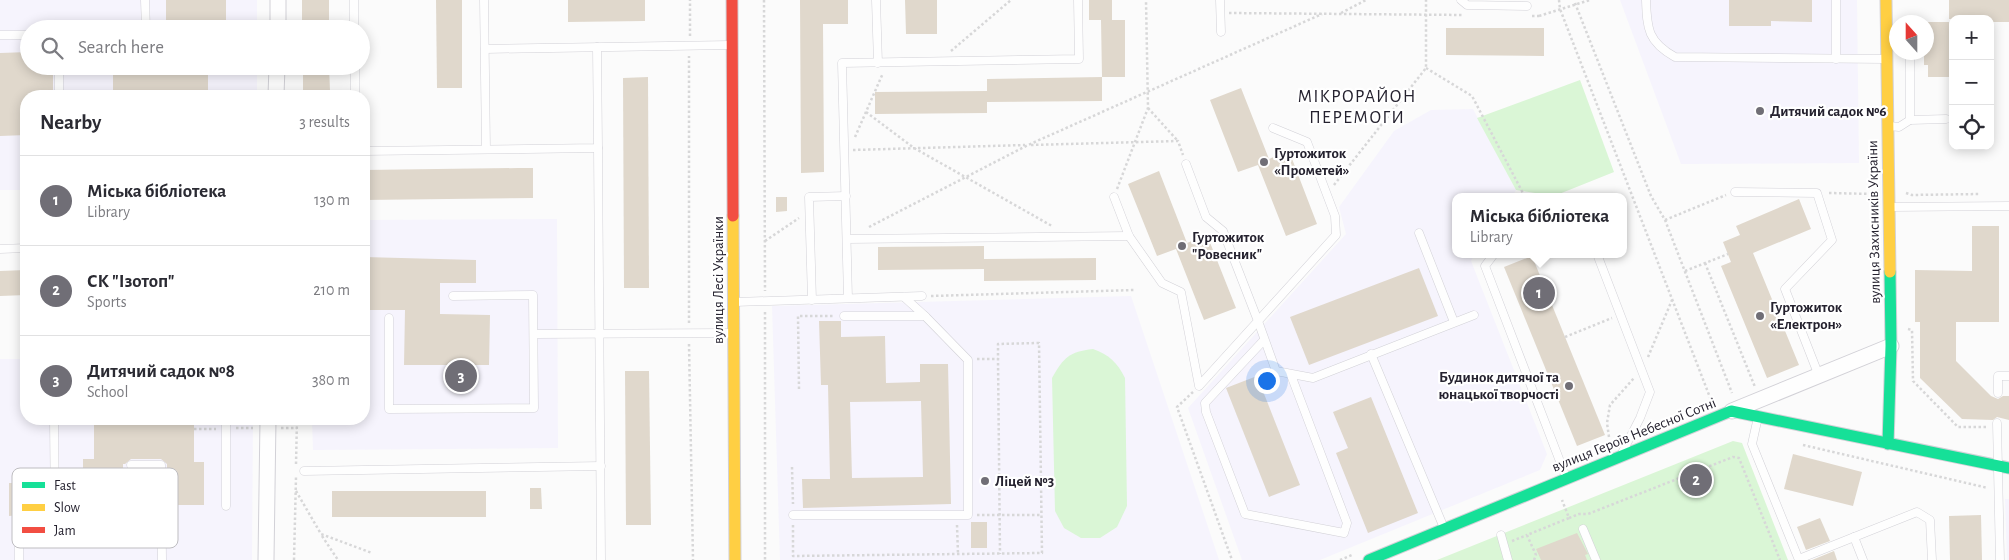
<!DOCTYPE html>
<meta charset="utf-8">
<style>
:root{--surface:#fff;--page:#f2f2f3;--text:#2b2b33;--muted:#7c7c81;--line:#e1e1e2;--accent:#706e76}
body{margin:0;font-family:"Alegreya Sans",sans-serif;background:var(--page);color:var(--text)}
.controls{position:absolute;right:15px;top:15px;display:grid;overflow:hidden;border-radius:10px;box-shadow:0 2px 12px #0003}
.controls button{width:45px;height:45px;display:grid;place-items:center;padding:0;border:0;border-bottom:1px solid var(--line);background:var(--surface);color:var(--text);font:25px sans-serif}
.compass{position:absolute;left:1889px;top:15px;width:45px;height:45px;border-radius:50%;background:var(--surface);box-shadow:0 2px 12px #0003;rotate:339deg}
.you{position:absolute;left:1266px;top:380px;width:18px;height:18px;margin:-12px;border:4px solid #fff;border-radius:50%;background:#1a73e8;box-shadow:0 0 0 8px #1a73e833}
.badge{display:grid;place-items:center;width:32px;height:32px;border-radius:50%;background:var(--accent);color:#fff;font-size:16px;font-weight:700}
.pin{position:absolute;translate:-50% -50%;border:2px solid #fff;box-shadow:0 1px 5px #0006}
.popup{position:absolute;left:1452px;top:193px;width:175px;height:65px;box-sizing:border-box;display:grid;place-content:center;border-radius:10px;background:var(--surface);filter:drop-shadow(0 1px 4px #0005);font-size:16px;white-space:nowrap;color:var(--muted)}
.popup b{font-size:19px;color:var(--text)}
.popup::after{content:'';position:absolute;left:50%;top:100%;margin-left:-10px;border:10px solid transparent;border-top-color:var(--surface)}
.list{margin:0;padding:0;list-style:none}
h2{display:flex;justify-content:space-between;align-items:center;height:65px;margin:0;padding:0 20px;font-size:21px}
h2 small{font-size:16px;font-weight:400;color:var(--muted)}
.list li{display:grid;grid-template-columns:32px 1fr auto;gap:15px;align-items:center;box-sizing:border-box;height:90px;padding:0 20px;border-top:1px solid var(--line)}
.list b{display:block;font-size:19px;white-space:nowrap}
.list p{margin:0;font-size:16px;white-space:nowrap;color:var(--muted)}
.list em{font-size:16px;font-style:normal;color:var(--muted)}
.icon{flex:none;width:28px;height:28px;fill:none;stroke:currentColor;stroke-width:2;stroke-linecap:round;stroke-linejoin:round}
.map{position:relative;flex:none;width:2009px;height:560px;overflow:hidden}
.search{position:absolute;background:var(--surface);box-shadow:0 2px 12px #0003;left:20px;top:20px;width:350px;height:55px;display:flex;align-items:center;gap:12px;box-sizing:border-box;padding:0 18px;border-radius:28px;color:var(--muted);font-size:19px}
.panel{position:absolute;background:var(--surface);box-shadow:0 2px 12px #0003;left:20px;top:90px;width:350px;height:335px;border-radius:20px}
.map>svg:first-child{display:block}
.built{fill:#f6f4fd}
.green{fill:#daf6d6}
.building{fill:#e0d8cc;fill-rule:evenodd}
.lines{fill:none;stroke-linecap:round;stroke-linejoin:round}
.lane-casing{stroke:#d2d1d7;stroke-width:9}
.street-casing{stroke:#d2d1d7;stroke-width:17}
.fast-casing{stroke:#d2d1d7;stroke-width:13}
.slow-casing{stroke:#d2d1d7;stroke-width:13}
.jam-casing{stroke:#d2d1d7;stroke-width:13}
.path{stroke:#d7d7d8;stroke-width:2.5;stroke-dasharray:2.5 2.5;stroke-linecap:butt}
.lane{stroke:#fefefe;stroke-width:8}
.street{stroke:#fefefe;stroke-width:15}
.fast{stroke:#16e098;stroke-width:11}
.slow{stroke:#ffcf43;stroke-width:11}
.jam{stroke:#f24e42;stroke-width:11}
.poi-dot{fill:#706e76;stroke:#fff;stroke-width:2}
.labels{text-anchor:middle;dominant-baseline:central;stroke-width:4.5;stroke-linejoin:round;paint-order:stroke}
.poi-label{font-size:15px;font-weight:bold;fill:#25222f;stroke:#fff;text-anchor:start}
.street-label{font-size:15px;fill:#25222f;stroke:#fff}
.quarter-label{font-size:18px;letter-spacing:1px;fill:#25222f;stroke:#fff}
.key{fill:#fff;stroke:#bebdc1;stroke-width:1}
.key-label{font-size:14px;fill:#25222f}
</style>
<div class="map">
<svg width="2009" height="560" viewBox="0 0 2009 560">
<rect width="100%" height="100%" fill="#fbfbfb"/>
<g class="built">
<path d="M0,0H257V29H29V66H257V96H26V190H0Z"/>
<path d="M1620,0H1857L1859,163L1681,164Z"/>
<path d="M1473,109L1516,190L1512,197H1455V254H1475L1471,261L1547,454L1540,470L1320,560H1242L1188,408L1346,234L1339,207L1394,131L1431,110Z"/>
<path d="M557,219L558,448L313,450L312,419H364V220Z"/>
<path d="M1131,296L1219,560H780L772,306Z"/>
<path d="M21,318H26V419H253L252,560H0V359H21Z"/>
<path d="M2005,499H2009V560H2007Z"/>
</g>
<g class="green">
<path d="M1580,80L1614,172L1554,196L1516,190L1477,118Z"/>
<path d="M1093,349C1109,355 1117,362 1125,378L1127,506L1117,527L1100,538H1081L1064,528L1055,511L1052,378C1064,357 1069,352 1093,349Z"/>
<path d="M1733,441L1742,443L1788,560H1437Z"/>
</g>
<g class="building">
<rect x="166" y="0" width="60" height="29"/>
<rect x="302" y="0" width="27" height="29"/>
<path d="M436,0H462V88H437Z"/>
<path d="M568,0H645V21L568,22Z"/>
<path d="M800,0H848V24H823L824,172L801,173Z"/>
<path d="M905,0H937V34H906Z"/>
<path d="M1089,0H1112V20H1125V77H1102L1101,20H1089Z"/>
<path d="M1729,0H1812V22L1771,21V26H1729Z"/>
<path d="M1949,0H2009V22H1990V19H1949Z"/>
<path d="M1927,22H1949L1950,77H1928V65H1924V52H1926Z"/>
<path d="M1446,28H1544V56L1446,55Z"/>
<path d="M29,52V66H53V96H26V135L0,136V53Z"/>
<path d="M113,66H208V93H179V96H113Z"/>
<path d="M303,66H329L330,91H303Z"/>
<path d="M648,77L649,288H624L623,78Z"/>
<path d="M1102,77V101L987,102V113L875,114V92L987,91V79Z"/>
<path d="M1241,88L1269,159L1289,151L1317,224L1286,236L1258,165L1238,172L1210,100Z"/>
<path d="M518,168H533V198L364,200V170Z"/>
<path d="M1159,171L1187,243L1207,235L1236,308L1204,320L1176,249L1157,256L1128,184Z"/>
<path d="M776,197H787V211L776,212Z"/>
<path d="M1799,199L1811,229L1753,253L1799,365L1767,378L1721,266L1731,262L1723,242L1740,235L1736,226Z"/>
<path d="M1972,226H1999V322H1956V361L1991,396L1998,399L2003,396H2009V420L1997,417L1993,420L1962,419L1920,378V322H1915V270L1972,271Z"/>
<path d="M984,246V269L878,270V247Z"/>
<path d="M1532,256L1605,435L1577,446L1504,267Z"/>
<path d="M364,257L476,260V283H440V314L490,315L489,365H404L405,310H364Z"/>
<path d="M1096,258V280L984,281V259Z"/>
<path d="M1419,268L1438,316L1309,365L1290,317Z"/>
<path d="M26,270V295L0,296V271Z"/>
<path d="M819,321H841V337L885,336L886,383L920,382V364H948L951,504L803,508L802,479H830L828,385H821ZM921,401L923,477L852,478L850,402Z"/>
<path d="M625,371H649L651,525H626Z"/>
<path d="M1257,376L1300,485L1269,497L1226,388Z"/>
<path d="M1371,397L1418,513L1368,533L1336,453L1348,448L1333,412Z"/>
<path d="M94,419H194V462H204V505H167V464L161,459H131L125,464H123V491H83V459H94Z"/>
<path d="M1793,454L1862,472L1853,506L1784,489Z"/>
<path d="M14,473H29V491H20V515L9,516V483H14Z"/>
<path d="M530,488H541L542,509H530Z"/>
<rect x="332" y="491" width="154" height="26"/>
<path d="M1981,515L1982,560H1950L1949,516Z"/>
<path d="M1820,518L1830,541L1806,550L1797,527Z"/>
<rect x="971" y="522" width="16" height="26"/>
<path d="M1577,533L1588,554L1585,555L1587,560H1541L1536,549Z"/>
<path d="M1834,551L1837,560H1812Z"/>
</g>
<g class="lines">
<defs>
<g id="lane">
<path d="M145,0L146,29"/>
<path d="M354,0V29"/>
<path d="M484,0L486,149"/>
<path d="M876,0L878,63"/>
<path d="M1220,0L1221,32"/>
<path d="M1461,0L1467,5L1527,6"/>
<path d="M1646,0C1647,29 1648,42 1675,57L1885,59"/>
<path d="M0,35H29"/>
<path d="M485,49L730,45"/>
<path d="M1836,59V0"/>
<path d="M59,66V96"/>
<path d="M355,66V96"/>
<path d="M1910,120L1946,119"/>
<path d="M1889,126L1899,127L1910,120V52"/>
<path d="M1273,128L1307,142L1335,216L1336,235L1258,321L1276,371L1313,378L1474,315"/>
<path d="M598,148L601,560"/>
<path d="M364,151L598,148L597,47"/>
<path d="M1735,192L1817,193L1832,240L1785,289L1819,376"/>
<path d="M1114,197L1129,236L1162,283L1181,292L1199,386L1258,321L1223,231L1206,217L1186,164"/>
<path d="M1891,207L2009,206"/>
<path d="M1419,233L1454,322"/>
<path d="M847,239L1129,236"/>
<path d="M0,249L26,248"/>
<path d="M1494,254L1485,266L1566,477"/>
<path d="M1597,254L1650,392L1640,418L1623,451"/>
<path d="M904,297L925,316"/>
<path d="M848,298L842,63L1079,59L1078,0"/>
<path d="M812,300L809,197L846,196"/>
<path d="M735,302L922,296"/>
<path d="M389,318V409L534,408L533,295L453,296"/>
<path d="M534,334L731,333"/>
<path d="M1264,340L1205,403L1206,412L1245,514L1344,533L1347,523L1291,375"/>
<path d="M1371,354L1444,528"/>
<path d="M1998,393V376H2009"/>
<path d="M1758,417L1752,444L1799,560"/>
<path d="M54,419L55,520"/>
<path d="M226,419V506"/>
<path d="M1997,423L2000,560"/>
<path d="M131,465H161L162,560"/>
<path d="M304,471L601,466"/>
<path d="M55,502H113L129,509L162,507"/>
<path d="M793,515H968V360L925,316H844"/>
<path d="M1583,529L1596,560"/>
<path d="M19,530V560"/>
<path d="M1501,535L1508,560"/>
<path d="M1854,537L1863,560"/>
<path d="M1799,559L1917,512L1930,520L1932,560"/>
</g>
<g id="street">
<path d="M278,29V0"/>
<path d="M276,96L277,66"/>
<path d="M1732,411L1891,346"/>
<path d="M266,560L268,419"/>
</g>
<g id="fast">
<path d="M1888,444L1891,346L1890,272"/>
<path d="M1369,560L1731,411L2009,468"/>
</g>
<g id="slow">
<path d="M1886,0L1890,272"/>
<path d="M733,216L735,560"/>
</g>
<path id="jam" d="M732,0L733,216"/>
</defs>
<use href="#lane" class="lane-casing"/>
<use href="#street" class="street-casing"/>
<use href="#fast" class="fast-casing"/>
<use href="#slow" class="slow-casing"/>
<use href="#jam" class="jam-casing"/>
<g class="path">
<path d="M764,0L765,291"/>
<path d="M1559,0L1560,9L1711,400"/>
<path d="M1575,3L1651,196L1665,220L1732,393"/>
<path d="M1229,13L1464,15"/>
<path d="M1341,13L1366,0"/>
<path d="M1532,16H1539"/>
<path d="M1539,16L1590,0"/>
<path d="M690,36V0"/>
<path d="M951,51L1011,0"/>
<path d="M1426,68L1472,96L1525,197"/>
<path d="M1148,108L1177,140"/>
<path d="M866,112L914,148L1052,226"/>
<path d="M855,137L883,73"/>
<path d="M1031,145L1178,141L1183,155"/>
<path d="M853,150L1025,145"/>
<path d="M1334,185L1426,68V0"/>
<path d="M1117,189L1148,108L1146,0"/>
<path d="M1829,193L1873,194"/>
<path d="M1906,193L1912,195L1980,194"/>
<path d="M1665,220L1726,195"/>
<path d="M869,227L1028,145L1322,14"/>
<path d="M765,241L799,218"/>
<path d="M1705,263L1755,387"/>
<path d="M1685,271L1728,254"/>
<path d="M931,296L1135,290"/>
<path d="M765,312V560"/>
<path d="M689,323V56"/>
<path d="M1908,329L1912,330L1913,381L1958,427H1986"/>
<path d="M1565,337L1612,318"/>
<path d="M689,344L693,560"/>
<path d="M1648,357L1672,300"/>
<path d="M977,359H998L1000,554"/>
<path d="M799,389L798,316H834"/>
<path d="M1193,392L1177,407L1232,560"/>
<path d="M236,428H253"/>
<path d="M281,428H297"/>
<path d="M194,429H216"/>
<path d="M1609,437L1607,423L1610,405L1634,378"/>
<path d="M1803,445L1988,488"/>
<path d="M296,464L297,419"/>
<path d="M792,467L793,504"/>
<path d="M296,491L321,534L372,553"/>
<path d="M977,515H1042"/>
<path d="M1569,518L1579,514H1588L1733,457L1739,458L1780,560"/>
<path d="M793,525V556L1042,553L1039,343L998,344V359"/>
<path d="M957,525L958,554"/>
<path d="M322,536L338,560"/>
<path d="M1512,541L1527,535"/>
<path d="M294,560L296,477"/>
<path d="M1340,560L1352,555"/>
<path d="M1534,560L1536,555L1527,535L1569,518L1562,500"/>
</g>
<use href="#lane" class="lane"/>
<use href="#street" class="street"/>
<use href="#fast" class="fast"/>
<use href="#slow" class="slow"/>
<use href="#jam" class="jam"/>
</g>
<g class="poi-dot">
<circle cx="1760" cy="111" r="5"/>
<circle cx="1264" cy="162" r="5"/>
<circle cx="1182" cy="246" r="5"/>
<circle cx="1760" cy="316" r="5"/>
<circle cx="1569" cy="386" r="5"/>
<circle cx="985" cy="481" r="5"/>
</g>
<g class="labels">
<g class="poi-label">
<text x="1770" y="111">Дитячий садок №6</text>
<text x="1274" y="153">Гуртожиток<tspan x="1274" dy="17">«Прометей»</tspan></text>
<text x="1192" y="237">Гуртожиток<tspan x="1192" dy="17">"Ровесник"</tspan></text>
<text x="1770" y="307">Гуртожиток<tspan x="1770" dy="17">«Електрон»</tspan></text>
<text x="1559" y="377" text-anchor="end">Будинок дитячої та<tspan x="1559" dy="17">юнацької творчості</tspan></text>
<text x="995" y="481">Ліцей №3</text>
</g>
<g class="street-label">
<text transform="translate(1874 222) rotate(-91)">вулиця Захисників України</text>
<text transform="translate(718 280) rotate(-90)">вулиця Лесі Українки</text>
<text transform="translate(1634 435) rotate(-22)">вулиця Героїв Небесної Сотні</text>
</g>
<g class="quarter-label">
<text x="1357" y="97">МІКРОРАЙОН<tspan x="1357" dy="21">ПЕРЕМОГИ</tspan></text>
</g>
</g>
<rect x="12" y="468" width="166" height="80" rx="8" class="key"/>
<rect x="22" y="482" width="23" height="6" fill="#16e098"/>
<rect x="22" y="504" width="23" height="7" fill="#ffcf43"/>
<rect x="22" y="527" width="23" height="6" fill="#f24e42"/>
<g class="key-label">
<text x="54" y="490">Fast</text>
<text x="54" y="512">Slow</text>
<text x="54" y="535">Jam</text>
</g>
</svg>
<div class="controls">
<button>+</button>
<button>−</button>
<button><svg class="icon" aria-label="locate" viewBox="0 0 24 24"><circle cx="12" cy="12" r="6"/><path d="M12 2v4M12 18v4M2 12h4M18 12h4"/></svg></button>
</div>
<svg class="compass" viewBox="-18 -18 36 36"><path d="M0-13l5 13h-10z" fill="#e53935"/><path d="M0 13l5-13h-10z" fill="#7c7c81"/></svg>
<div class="you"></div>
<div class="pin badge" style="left:1539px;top:293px">1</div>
<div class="popup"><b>Міська бібліотека</b>Library</div>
<div class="pin badge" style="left:1696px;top:480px">2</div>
<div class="pin badge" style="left:461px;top:376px">3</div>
<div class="search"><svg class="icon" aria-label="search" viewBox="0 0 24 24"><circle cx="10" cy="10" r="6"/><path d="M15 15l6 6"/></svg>Search here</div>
<section class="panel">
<h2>Nearby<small>3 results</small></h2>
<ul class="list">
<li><span class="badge">1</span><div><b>Міська бібліотека</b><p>Library</p></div><em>130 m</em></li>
<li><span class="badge">2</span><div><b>СК &quot;Ізотоп&quot;</b><p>Sports</p></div><em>210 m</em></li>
<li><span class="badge">3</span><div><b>Дитячий садок №8</b><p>School</p></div><em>380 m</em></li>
</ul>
</section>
</div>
